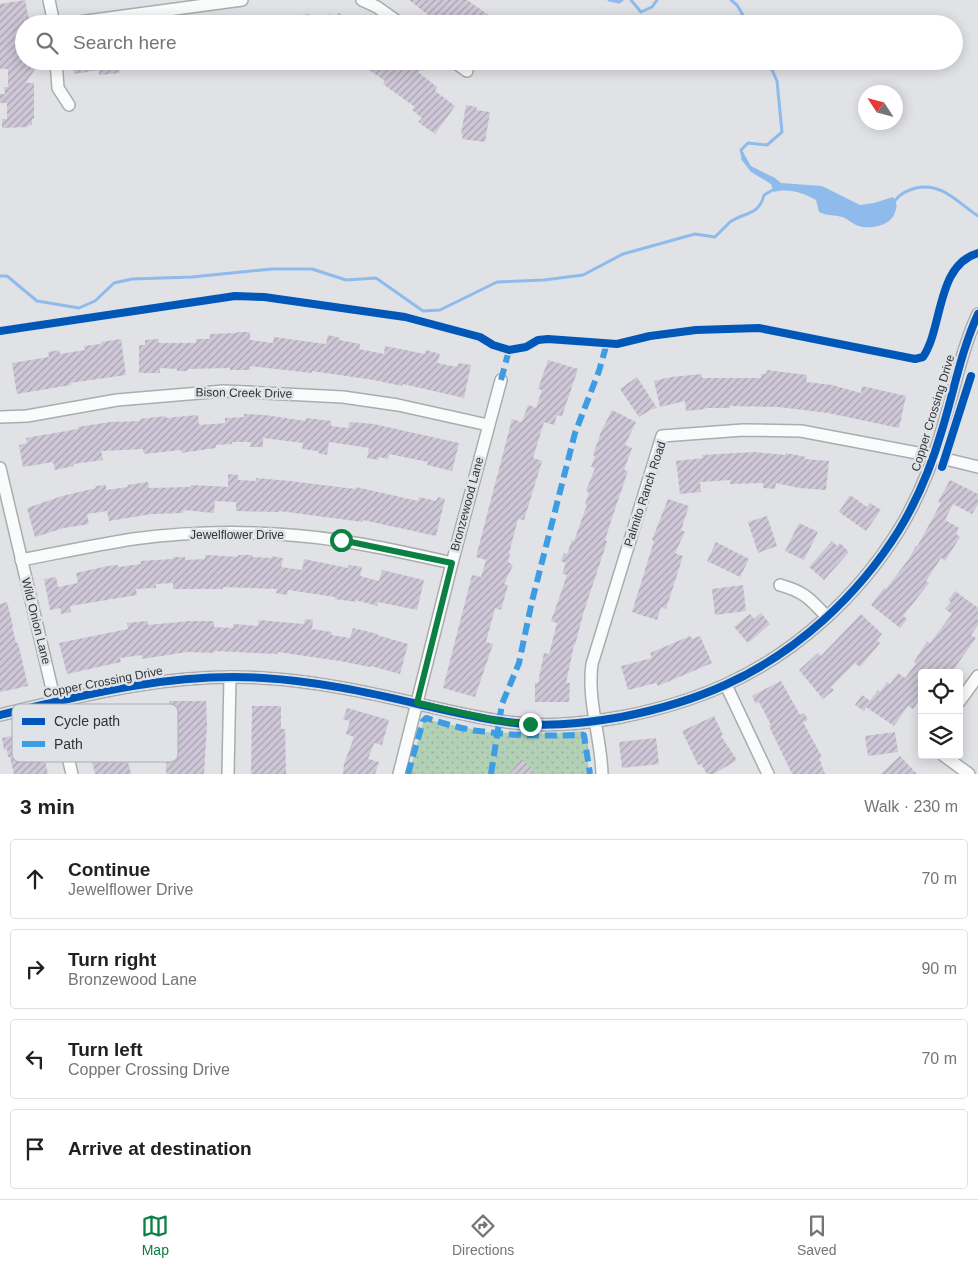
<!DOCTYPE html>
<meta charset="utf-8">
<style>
:root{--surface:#fff;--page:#f2f2f2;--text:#202124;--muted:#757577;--line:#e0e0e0;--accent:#0b8043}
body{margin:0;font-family:Helvetica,sans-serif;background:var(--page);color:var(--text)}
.controls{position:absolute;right:15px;bottom:15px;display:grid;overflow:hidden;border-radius:5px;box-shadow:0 2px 12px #0003}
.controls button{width:45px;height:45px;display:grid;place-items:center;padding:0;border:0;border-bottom:1px solid var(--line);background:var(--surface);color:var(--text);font:25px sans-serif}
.compass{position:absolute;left:858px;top:85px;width:45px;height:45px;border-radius:50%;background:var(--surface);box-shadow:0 2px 12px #0003;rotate:306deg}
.stop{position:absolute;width:15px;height:15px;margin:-11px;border:4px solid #0b8043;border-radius:50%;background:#fff}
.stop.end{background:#0b8043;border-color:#fff;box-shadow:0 1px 5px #0008}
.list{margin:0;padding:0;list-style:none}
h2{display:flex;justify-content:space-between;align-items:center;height:65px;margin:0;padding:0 20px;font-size:21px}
h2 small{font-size:16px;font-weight:400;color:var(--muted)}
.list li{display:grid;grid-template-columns:32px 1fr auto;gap:15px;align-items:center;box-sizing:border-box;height:80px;margin:0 10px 10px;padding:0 10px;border:1px solid var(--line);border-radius:5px}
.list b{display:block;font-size:19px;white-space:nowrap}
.list p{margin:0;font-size:16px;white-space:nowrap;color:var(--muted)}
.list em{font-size:16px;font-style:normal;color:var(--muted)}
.icon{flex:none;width:28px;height:28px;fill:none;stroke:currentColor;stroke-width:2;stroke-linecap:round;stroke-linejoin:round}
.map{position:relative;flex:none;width:978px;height:774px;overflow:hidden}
.search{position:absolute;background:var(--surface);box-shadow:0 2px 12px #0003;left:15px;right:15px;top:15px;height:55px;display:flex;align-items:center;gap:12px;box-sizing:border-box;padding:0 18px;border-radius:28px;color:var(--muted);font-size:19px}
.sheet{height:425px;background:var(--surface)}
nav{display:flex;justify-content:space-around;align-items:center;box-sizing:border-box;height:70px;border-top:1px solid var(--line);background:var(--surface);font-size:14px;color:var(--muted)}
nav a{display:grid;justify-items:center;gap:2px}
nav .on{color:var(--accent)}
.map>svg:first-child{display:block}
.park{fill:url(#park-dots)}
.water{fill:#8ebbec}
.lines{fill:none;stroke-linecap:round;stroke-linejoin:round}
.stream{stroke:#8ebbec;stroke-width:3}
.building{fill:url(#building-hatch)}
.street-casing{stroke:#aaacae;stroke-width:14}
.street{stroke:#fafbfb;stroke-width:11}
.quiet{stroke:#3e9de2;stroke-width:6;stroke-dasharray:12 6;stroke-linecap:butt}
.cycleway-casing{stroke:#dfe2e6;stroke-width:11}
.cycleway{stroke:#0057b8;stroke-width:8}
.route{stroke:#0b8043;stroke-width:6}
.labels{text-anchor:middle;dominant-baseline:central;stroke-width:5;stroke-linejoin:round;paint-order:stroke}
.street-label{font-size:12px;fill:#333435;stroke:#dfe2e6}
.key{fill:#dfe2e6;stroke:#abaeb1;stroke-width:1}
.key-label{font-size:14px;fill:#333435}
</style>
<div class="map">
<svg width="978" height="774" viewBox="0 0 978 774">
<defs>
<pattern id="park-dots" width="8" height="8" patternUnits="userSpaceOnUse" patternTransform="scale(1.25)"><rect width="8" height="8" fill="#b1d0b5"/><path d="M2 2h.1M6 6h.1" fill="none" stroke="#99b39c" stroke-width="1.8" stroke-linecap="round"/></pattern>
<pattern id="building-hatch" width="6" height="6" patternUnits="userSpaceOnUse" patternTransform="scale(1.25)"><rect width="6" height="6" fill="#cec7d7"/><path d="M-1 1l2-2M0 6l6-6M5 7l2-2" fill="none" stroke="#a8a2af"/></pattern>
</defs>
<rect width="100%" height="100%" fill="#e0e2e5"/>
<path class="park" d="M424,719L486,732L545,734L584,731L588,743V774H409Z"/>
<path class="water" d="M743,152L751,166L775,178L781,183L822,186L860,205L874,203L893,197C898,204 897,207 894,215C888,227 867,230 856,225C851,223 847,218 842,217C833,214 830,217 819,212L816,200C803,193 789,188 774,192L771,184L751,172L741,159Z"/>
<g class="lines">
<g class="stream">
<path d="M609,0L619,2L622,0"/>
<path d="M631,0L641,12L652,7L657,0"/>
<path d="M731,0L737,5L748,24"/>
<path d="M743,157L741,150L748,143L767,145L782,132L777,81L768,61"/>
<path d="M893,203C899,194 906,191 916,188C942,182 958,203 978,216"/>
<path d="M0,276H7L37,301L79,308L95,301L114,283L132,279L192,277L272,269H312L346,280L376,278L423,311L440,310L497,282L544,280L583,275L623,254L695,234L715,237C720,232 725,227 730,222C744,212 759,216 764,195L776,188"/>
</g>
</g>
<g class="building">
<path d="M25,0L29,19L24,21V61H34L35,69L26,83H34V119H32V125H28V127L2,128V119H7V103H0V94H5L4,87H8V69H0V4Z"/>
<path d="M409,0H467L493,18L489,24H440Z"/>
<path d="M338,13L349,17L347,22L350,24H324L328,14L337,18Z"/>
<path d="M309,14L310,24H274V18Z"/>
<path d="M72,61H118L120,73L99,75V70L74,74Z"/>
<path d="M369,61H416L423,66L418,72L437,87L435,91L455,106L435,134L418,122L422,118L412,110L415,107L383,84L385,81L365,67Z"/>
<path d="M466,105L477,107L476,110L490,112L485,142L462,139L463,135L461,134Z"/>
<path d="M237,332H250V340L273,343L274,337L326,344L328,335L340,338L339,340L360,344L359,349L384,354L385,346L425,354L426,350L440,354L437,363L457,367L458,363L471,365L464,398L403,384L402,386L374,380L312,371V373L250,366V370H230V368L188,369V371H177V369L160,368V373H139V345H145V340L159,339V343H196V339H210V334L237,333Z"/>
<path d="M121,339L126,375L70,383L71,385L17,394L12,363L49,357L48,352L59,350L60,354L85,350L84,346L101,344V342Z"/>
<path d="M548,360L578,369L562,416L557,415L554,425L544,422L533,458L542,461L524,520L518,519L509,553L510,554L508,562L513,565L504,584L508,585L501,610L495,608L486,642L493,644L475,697L443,688L472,575L481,577L486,560L476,557L512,419L522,422L528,405L536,408L542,390L538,389Z"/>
<path d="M767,370L807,375L806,382L832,385L861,393L862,386L906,396L899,428L828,413L778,407L730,406V408H705V409L686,411L685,401L660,407L654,381L671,377L702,374V378H761V374H766Z"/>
<path d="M637,377L657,408L652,409L639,417L620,389Z"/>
<path d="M612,410L636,422L625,445L632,448L624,470L628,471L612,518L605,540L607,541L605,548L584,611L575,645H574L566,683H570L569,702H535V683H538L544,653L549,654L557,623L551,621L567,575L562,574L566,563L561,561L564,553L567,554L572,540L574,541L587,505L585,504L589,492L586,491L595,468L591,467L595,456L593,455L601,432Z"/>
<path d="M244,414L265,415L305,421L306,418L331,421V426L348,428L350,422L374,424L459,443L452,471L427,465L428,462L389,454L388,459L379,457L378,460L367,458L369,448L329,442L327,455L318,453V451L302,449L303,443L263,438V447H250L251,442H232V444L216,445V448L181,453V450L144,454L143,449L101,451L103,460L74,464V466L55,470L53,462L23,467L19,445L27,443L26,438L78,429V427L110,422L140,421V419L166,416V418L198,415L199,425L225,423V418L244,417Z"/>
<path d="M755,452L785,455L786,453L806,457L805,459L829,461L826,490L799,488L776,483L775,489L763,488V483L730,484V480L700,482L701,492L680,494L676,461L703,458L702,455Z"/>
<path d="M228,474L238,475V480L256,481V478L290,481L355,489L356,487L418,501L419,497L436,501L438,497L445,499L436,536L363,520V522L279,511V512L236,511V502L215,501L214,513L183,510V513L152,514L109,521L107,511L87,514L89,524L64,528L35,537L27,508L62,496L96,488L95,486L106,485V490L128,487L127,485L148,482L149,488L190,487L191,485L228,487Z"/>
<path d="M950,480L978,494V504L972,514L953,504L945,520L959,528L956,534L960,537L945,561L941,558L926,581L929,583L903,616L907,619L900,628L871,605L884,588L886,589L908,560L916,546L917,547L941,503L938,502Z"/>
<path d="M850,495L867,507L870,503L881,510L866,531L839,512Z"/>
<path d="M668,499L689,506L681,530L685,532L675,553L683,556L666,609L661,607L657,620L632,612L654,541L652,540Z"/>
<path d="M767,516L777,546L758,553L748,522Z"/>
<path d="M799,523L818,532L804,560L785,551Z"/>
<path d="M832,541L837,546L840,543L849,552L824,580L809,567Z"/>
<path d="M716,542L749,559L740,577L707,561Z"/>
<path d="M205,555L238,557V555H253L252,557L272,558V556L283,558L281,567L302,570L304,559L348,568L349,565L362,567L360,576L379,581L382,570L424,580L417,610L378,602L377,606L356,600V602L335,599V597L288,590L287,595L276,593L277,589L223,587V589H173V583L156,584V588L136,589L137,595L70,606L71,612L61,614L60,608L50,610L44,579L56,577L58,587L78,583L76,573L108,566L118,565V567L141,564L140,561L173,559V557H185V560L205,559Z"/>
<path d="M743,585L746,611L715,615L712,589Z"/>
<path d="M955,591L978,608V625L971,635L976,638L951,673H922V696L913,709L908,706L894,726L866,707L864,711L855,705L862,695L870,701L878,690L880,692L887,682L890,684L898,673L905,678L916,664L914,662L927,641L930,643L952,614L945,609L951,602L948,600Z"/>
<path d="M7,602L13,626H12L16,643H18L28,686L0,692V604Z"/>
<path d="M761,613L770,624L748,643L734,627L750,614L754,619Z"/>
<path d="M861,614L882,634L877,640L880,643L860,667L855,663L831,687L834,690L823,699L799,670L818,653L821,656Z"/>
<path d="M305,619L313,620L312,629L332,632L331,635L350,638L353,628L378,634L377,635L408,644L400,674L371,666L370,667L340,661L278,652L277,654L214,651V653L187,652L142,659V655L120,658L121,662L67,674L59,643L128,629L127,623L148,621V625L189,621H214V627L233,628V624L258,626L259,620L304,624Z"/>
<path d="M690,636L692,639L700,636L712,663L658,686L656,683L628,690L621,666L652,658L650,653Z"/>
<path d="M781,681L800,715L804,713L808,720L803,722L822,757L819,758L825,774H792L769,726L771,725L759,702L756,704L752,696Z"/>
<path d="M169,701H206L207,725L204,774H166L167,749H172L173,721H169Z"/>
<path d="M252,706H281V729H285L286,774H251Z"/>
<path d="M347,708L389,720L382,745L374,743L368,759L379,762L375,774H343L344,764L354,737L346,734L350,721L343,719Z"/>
<path d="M117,710L122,730H120L131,774H95L82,719Z"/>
<path d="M714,716L723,735L721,736L737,760L714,774H707L701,764L698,765L682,731Z"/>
<path d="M38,730L48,774H14L10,757H8L7,749L4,750L2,738Z"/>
<path d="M895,732L898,752L868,756L865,736Z"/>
<path d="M656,738L659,764L622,768L619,742Z"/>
<path d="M900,756L917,774H881Z"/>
<path d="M521,759L533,768L528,774H509Z"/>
</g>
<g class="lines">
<defs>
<g id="street">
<path d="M49,0L54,24"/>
<path d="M362,0L377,7L401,24"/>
<path d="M64,24L242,0"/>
<path d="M56,61L58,88L69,105"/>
<path d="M453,61L467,71"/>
<path d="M0,417L27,416L117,400L224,391L343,397L398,405L488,425"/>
<path d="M0,468L72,774"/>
<path d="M21,560C58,553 95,545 133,539C179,533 229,531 276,534C336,537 394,550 452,563"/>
<path d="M780,585C805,592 810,599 827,617"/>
<path d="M726,685L768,774"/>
<path d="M959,702L978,676"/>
<path d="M0,715C86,694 174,672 263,678C315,681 367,692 418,704C445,710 473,717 501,721C541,728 581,724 621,717C657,710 692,700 725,685C796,653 858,596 899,530C918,499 932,464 942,430C954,391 961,351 978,314"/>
<path d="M943,755L969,774"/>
<path d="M228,774L230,677"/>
<path d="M399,774L452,563L501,380"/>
<path d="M602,774C601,737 587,701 592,664L662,436L743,430L801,431L933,456L978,467"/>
</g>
</defs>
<use href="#street" class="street-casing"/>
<use href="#street" class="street"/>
<g class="quiet">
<path d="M501,380L509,350"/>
<path d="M408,774L423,721L426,718C443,723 461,729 479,731C514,736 549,736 584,735L590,774"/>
<path d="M491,774L502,704L519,663L532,601L575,433L599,371L607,343"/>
</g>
<defs>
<g id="cycleway">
<path d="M0,331L235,296L264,297L405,317L480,337L493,345L509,350L526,347L538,340L548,339L617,344L650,336L696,330L759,328L915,359L923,357C943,328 936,265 978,253"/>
<path d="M942,467L971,376"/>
<path d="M0,715C86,694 174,672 263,678C315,681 367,692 418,704C445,710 473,717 501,721C541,728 581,724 621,717C657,710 692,700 725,685C796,653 858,596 899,530C918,499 932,464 942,430C954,391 961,351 978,314"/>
</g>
</defs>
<use href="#cycleway" class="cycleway-casing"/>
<use href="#cycleway" class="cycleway"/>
</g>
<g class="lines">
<path class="route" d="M341,540L452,563L417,703L499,721L530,724"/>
</g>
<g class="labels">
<g class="street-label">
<text transform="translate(244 393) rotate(1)">Bison Creek Drive</text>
<text transform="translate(933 413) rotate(-73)">Copper Crossing Drive</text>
<text transform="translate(645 494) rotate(-72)">Palmito Ranch Road</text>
<text transform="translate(467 504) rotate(-75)">Bronzewood Lane</text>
<text x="237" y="535">Jewelflower Drive</text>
<text transform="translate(36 621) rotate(76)">Wild Onion Lane</text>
<text transform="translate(103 682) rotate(-11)">Copper Crossing Drive</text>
</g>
</g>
<rect x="12" y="704" width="166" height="58" rx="8" class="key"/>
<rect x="22" y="718" width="23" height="7" fill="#0057b8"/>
<rect x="22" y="741" width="23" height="6" fill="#3e9de2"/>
<g class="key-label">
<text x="54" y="726">Cycle path</text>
<text x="54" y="749">Path</text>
</g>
</svg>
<div class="controls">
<button><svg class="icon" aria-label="locate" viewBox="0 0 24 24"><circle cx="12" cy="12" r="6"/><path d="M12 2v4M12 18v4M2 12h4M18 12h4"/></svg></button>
<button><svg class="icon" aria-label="layers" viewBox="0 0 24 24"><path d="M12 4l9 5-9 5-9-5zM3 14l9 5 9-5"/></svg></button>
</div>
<svg class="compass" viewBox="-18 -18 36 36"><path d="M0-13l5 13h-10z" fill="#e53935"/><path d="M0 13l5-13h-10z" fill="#757577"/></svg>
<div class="stop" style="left:341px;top:540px"></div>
<div class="stop end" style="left:530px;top:724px"></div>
<div class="search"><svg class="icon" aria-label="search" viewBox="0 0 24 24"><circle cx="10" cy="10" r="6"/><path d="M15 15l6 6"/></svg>Search here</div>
</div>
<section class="sheet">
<h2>3 min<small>Walk · 230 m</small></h2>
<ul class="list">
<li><svg class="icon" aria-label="ahead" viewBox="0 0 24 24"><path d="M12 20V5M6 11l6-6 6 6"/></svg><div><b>Continue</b><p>Jewelflower Drive</p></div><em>70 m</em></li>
<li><svg class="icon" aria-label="right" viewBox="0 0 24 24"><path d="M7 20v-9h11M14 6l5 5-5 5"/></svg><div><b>Turn right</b><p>Bronzewood Lane</p></div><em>90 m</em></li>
<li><svg class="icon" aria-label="left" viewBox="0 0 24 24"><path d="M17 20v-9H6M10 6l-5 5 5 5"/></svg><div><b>Turn left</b><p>Copper Crossing Drive</p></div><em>70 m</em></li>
<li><svg class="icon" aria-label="arrive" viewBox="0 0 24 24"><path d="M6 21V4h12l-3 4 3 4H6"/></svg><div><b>Arrive at destination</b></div></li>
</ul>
</section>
<nav>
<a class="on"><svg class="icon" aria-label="map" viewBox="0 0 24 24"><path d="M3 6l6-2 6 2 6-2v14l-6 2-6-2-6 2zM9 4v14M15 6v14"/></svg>Map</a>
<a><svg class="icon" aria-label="directions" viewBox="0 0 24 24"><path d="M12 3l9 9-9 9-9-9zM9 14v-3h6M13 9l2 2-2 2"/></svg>Directions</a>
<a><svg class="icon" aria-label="saved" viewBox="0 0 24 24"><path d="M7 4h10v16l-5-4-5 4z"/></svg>Saved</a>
</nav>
